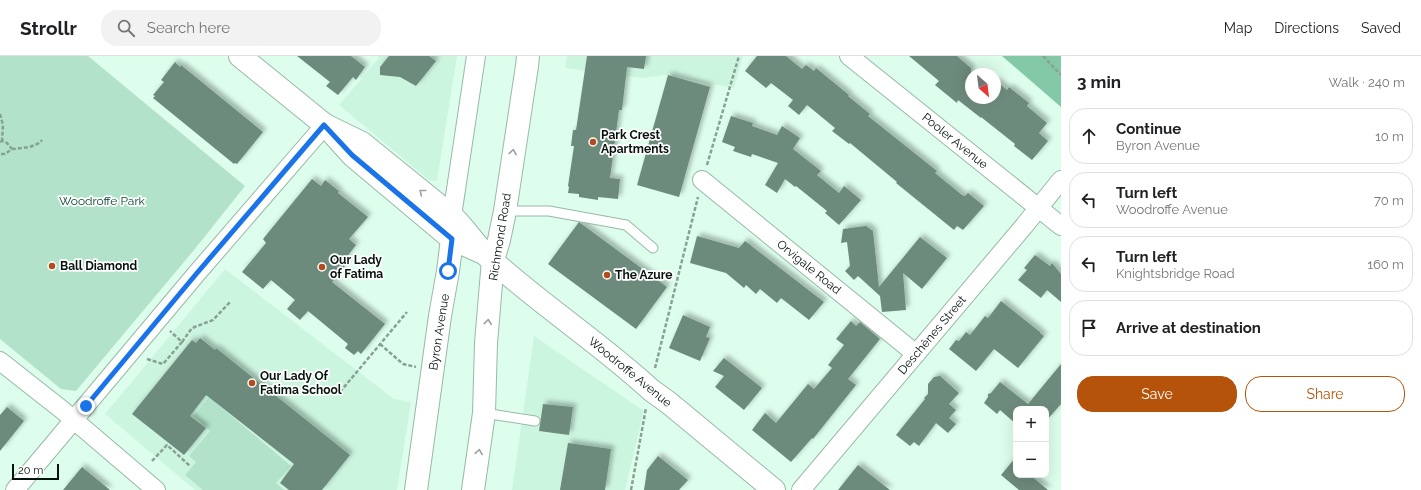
<!DOCTYPE html>
<meta charset="utf-8">
<style>
:root{--surface:#fff;--page:#f2f2f2;--text:#202124;--muted:#757577;--line:#e0e0e0;--accent:#b45309}
body{margin:0;font-family:Raleway,sans-serif;background:var(--page);color:var(--text)}
.controls{position:absolute;right:12px;bottom:12px;display:grid;overflow:hidden;border-radius:8px;box-shadow:0 4px 16px #0002}
.controls button{width:36px;height:36px;display:grid;place-items:center;padding:0;border:0;border-bottom:1px solid var(--line);background:var(--surface);color:var(--text);font:20px sans-serif}
.compass{position:absolute;left:965px;top:12px;width:36px;height:36px;border-radius:50%;background:var(--surface);box-shadow:0 4px 16px #0002;rotate:152deg}
.scale{position:absolute;left:12px;bottom:10px;width:47px;box-sizing:border-box;padding-left:4px;border:2px solid #06120c;border-top:0;font-size:11px;line-height:14px;white-space:nowrap;color:#06120c;-webkit-text-stroke:3px #fff;paint-order:stroke}
.stop{position:absolute;width:12px;height:12px;margin:-9px;border:3px solid #1a73e8;border-radius:50%;background:#fff}
.stop.end{background:#1a73e8;border-color:#fff;box-shadow:0 1px 4px #0008}
.list{margin:0;padding:0;list-style:none}
h2{display:flex;justify-content:space-between;align-items:center;height:52px;margin:0;padding:0 16px;font-size:17px}
h2 small{font-size:13px;font-weight:400;color:var(--muted)}
.list li{display:grid;grid-template-columns:26px 1fr auto;gap:12px;align-items:center;box-sizing:border-box;height:56px;margin:0 8px 8px;padding:0 8px;border:1px solid var(--line);border-radius:16px}
.list b{display:block;font-size:15px;white-space:nowrap}
.list p{margin:0;font-size:13px;white-space:nowrap;color:var(--muted)}
.list em{font-size:13px;font-style:normal;color:var(--muted)}
.actions{display:flex;gap:8px;padding:12px 16px}
.actions a{flex:1;padding:9px 0;border:1px solid var(--accent);border-radius:16px;text-align:center;font-size:14px;color:var(--accent)}
.actions .main{background:var(--accent);color:#fff}
.icon{flex:none;width:22px;height:22px;fill:none;stroke:currentColor;stroke-width:2;stroke-linecap:round;stroke-linejoin:round}
.map{position:relative;flex:none;width:1061px;height:434px;overflow:hidden}
header{display:flex;align-items:center;gap:24px;box-sizing:border-box;height:56px;padding:0 20px;background:var(--surface);border-bottom:1px solid var(--line)}
header strong{font-size:19px}
nav{display:flex;gap:22px;margin-inline-start:auto;font-size:14px}
.search{width:280px;height:36px;background:var(--page);display:flex;align-items:center;gap:10px;box-sizing:border-box;padding:0 14px;border-radius:16px;color:var(--muted);font-size:15px}
main{display:flex}
aside{flex:1;background:var(--surface)}
.map>svg:first-child{display:block}
.built{fill:#ccf5e0}
.green{fill:#b2e3ca}
.forest{fill:#83c8a7}
.building{fill:#6d8b7c;filter:url(#shadow)}
.lines{fill:none;stroke-linecap:round;stroke-linejoin:round}
.lane-casing{stroke:#99b8a8;stroke-width:11}
.street-casing{stroke:#99b8a8;stroke-width:20}
.secondary-casing{stroke:#99b8a8;stroke-width:24}
.path{stroke:#89a195;stroke-width:2.5;stroke-dasharray:4 2;stroke-linecap:butt}
.lane{stroke:#fff;stroke-width:9}
.street{stroke:#fff;stroke-width:18}
.secondary{stroke:#fff;stroke-width:22}
.oneway{stroke:#9ba09e}
.route{stroke:#1a73e8;stroke-width:5}
.poi-dot{fill:#b14c1e;stroke:#fff;stroke-width:1.5}
.labels{text-anchor:middle;dominant-baseline:central;stroke-width:3.5;stroke-linejoin:round;paint-order:stroke}
.poi-label{font-size:12px;font-weight:bold;fill:#06120c;stroke:#fff;text-anchor:start}
.street-label{font-size:12px;fill:#06120c;stroke:#fff}
.park-label{font-size:12px;fill:#0a442f;stroke:#fff}
</style>
<header>
<strong>Strollr</strong>
<div class="search"><svg class="icon" aria-label="search" viewBox="0 0 24 24"><circle cx="10" cy="10" r="6"/><path d="M15 15l6 6"/></svg>Search here</div>
<nav><a>Map</a><a>Directions</a><a>Saved</a></nav>
</header>
<main>
<div class="map">
<svg width="1061" height="434" viewBox="0 0 1061 434">
<defs>
<filter id="shadow"><feDropShadow dx="3.5" dy="-3.5" stdDeviation="2" flood-color="#0004"/></filter>
</defs>
<rect width="100%" height="100%" fill="#ddfeed"/>
<g class="built">
<path d="M377,0H457L437,125L429,124L339,49L379,2Z"/>
<path d="M567,0H743L734,32L665,19L643,22L565,12Z"/>
<path d="M225,213L394,343L411,346L397,434H195L105,358Z"/>
<path d="M534,280L644,355L625,434H512Z"/>
</g>
<g class="green">
<path d="M0,0H88L245,130L194,194L76,335L61,333L0,283Z"/>
<path d="M209,341L291,410L276,427L284,434H203L185,419L196,406L189,400L210,375L194,360Z"/>
</g>
<path class="forest" d="M1002,0H1061V51Z"/>
<g class="building">
<path d="M297,0H351L365,11L356,24L353,21L338,39L326,30L330,26Z"/>
<path d="M389,0H429L436,5L416,30L400,21L380,19V11Z"/>
<path d="M587,0H646L644,13L627,11L622,54H619L610,122L620,123L618,143L598,141V144L579,141V138L568,137L569,131L568,130L574,90H571L573,74H576Z"/>
<path d="M757,0H786L802,13L806,9L814,15L816,12L849,39L848,40L870,58L868,60L937,115L935,117L962,139L965,140L968,137L984,150L963,174L957,170L954,174L896,127L897,126L850,87L849,88L832,75L835,72L807,49L799,59L788,50L793,44L771,27L766,32L745,15Z"/>
<path d="M909,0H957L971,12V42H995V24L1007,34L1009,31L1029,47L1027,50L1047,67L1039,77L1048,85L1032,104L1014,90L1015,88L981,61V62L958,44L957,47L935,29L939,25Z"/>
<path d="M175,6L180,11L181,9L263,76L237,108L235,107L234,108L153,42L155,40L153,39L164,26L161,24Z"/>
<path d="M668,19L710,31L679,141L637,129Z"/>
<path d="M731,60L753,67L752,70L777,79L782,70L800,82L793,93L821,115L817,119L839,137L844,130L861,144L839,169L825,157L827,155L796,130L795,131L785,123L777,137L765,129L778,107L752,98L751,101L733,95L735,91L722,86Z"/>
<path d="M312,123L321,130L325,124L339,135L338,137L368,161L349,183L356,189L346,202L349,205L332,226L385,268L361,298L358,295L354,299L345,292L348,288L308,255L300,264L287,253L295,244L271,224L263,233L242,216L266,187L263,183Z"/>
<path d="M579,166L667,231L636,273L548,208Z"/>
<path d="M866,170L873,175L879,231L920,181L947,202L922,233L903,217L906,254L882,256L880,240L858,220L854,224L845,215L850,210L847,186L841,187L843,173Z"/>
<path d="M697,180L739,192L745,185L824,246L809,264L781,242L777,247L760,233L756,238L746,229L744,232L726,217L690,207Z"/>
<path d="M1035,199L1050,210L1052,207L1061,218V246L1047,234L1041,242L1018,224L1027,214L1024,212Z"/>
<path d="M1001,245L1040,276V277L1044,280L1018,312L994,293L976,315L949,293L956,284L959,285L966,276L970,279L985,260L988,262Z"/>
<path d="M683,259L710,271L706,281L710,282L700,305L669,292Z"/>
<path d="M851,265L856,270L860,266L880,283L848,323L856,329L813,383L812,382L791,406L752,374L765,357L776,367L808,328L814,333L832,312L828,309L844,289L836,283Z"/>
<path d="M200,282L215,294L216,292L350,399L322,434H289L280,427L294,408L206,339L190,360L206,372L184,399L132,358L192,284L196,287Z"/>
<path d="M724,302L762,332L744,354L715,331L724,320L713,315Z"/>
<path d="M1061,308V348L1046,365V353H1016V368L1000,354L997,358L984,347L988,341V338L991,337L1000,326L1028,348Z"/>
<path d="M940,320L959,337L949,348L956,354L949,362L956,368L948,377L936,367L919,390L914,386L910,390L896,379L925,343L924,342L928,338V328L934,321Z"/>
<path d="M543,348L573,351L569,379L539,375Z"/>
<path d="M7,351L24,365L0,395V359Z"/>
<path d="M568,387L611,393L605,434H560Z"/>
<path d="M658,400L688,424L679,434H644L647,414Z"/>
<path d="M1016,401V419H1030L1048,434H1019L1001,419Z"/>
<path d="M858,409L890,434H838Z"/>
<path d="M82,411L110,434H63Z"/>
</g>
<g class="lines">
<defs>
<g id="lane">
<path d="M505,155H549L626,169L653,192"/>
<path d="M484,357L535,365"/>
</g>
<g id="street">
<path d="M849,0L1061,170"/>
<path d="M702,124L916,298"/>
<path d="M452,160L476,0"/>
<path d="M0,305L61,353L156,434"/>
<path d="M15,434L197,217L325,69"/>
<path d="M801,434L1024,170L1061,124"/>
</g>
<g id="secondary">
<path d="M240,0L325,69L352,99L452,183L481,196"/>
<path d="M325,69L362,87L452,160C465,172 474,187 486,199C538,247 599,286 651,334L669,347L774,434"/>
<path d="M416,434L440,260L448,215L452,183V170"/>
<path d="M473,434L484,357L486,287L493,204L499,184L505,155L527,10L528,0"/>
</g>
</defs>
<use href="#lane" class="lane-casing"/>
<use href="#street" class="street-casing"/>
<use href="#secondary" class="secondary-casing"/>
<g class="path">
<path d="M1043,0L1061,19"/>
<path d="M0,58L3,69L2,85"/>
<path d="M0,86L2,85L7,87L12,93L5,98H0"/>
<path d="M12,93C22,92 35,92 42,84"/>
<path d="M707,109L739,0"/>
<path d="M182,286L192,272L213,264L231,245"/>
<path d="M380,288L403,308L416,311"/>
<path d="M147,303L163,308L182,286L170,275"/>
<path d="M655,312L698,141"/>
<path d="M340,336L407,256"/>
<path d="M152,405L167,389L190,410"/>
<path d="M631,434L646,352"/>
</g>
<use href="#lane" class="lane"/>
<use href="#street" class="street"/>
<use href="#secondary" class="secondary"/>
</g>
<defs><path id="oneway-chevron" d="M-2-3.5L2.5 0L-2 3.5" fill="none" stroke-width="1.6" stroke-linecap="round" stroke-linejoin="round"/></defs>
<g class="oneway">
<use href="#oneway-chevron" transform="translate(513 96) rotate(-81)"/>
<use href="#oneway-chevron" transform="translate(422 136) rotate(-141)"/>
<use href="#oneway-chevron" transform="translate(488 266) rotate(-84)"/>
<use href="#oneway-chevron" transform="translate(479 396) rotate(-81)"/>
</g>
<g class="lines">
<path class="route" d="M86,350L197,217L324,69L352,99L452,183L448,215"/>
</g>
<g class="poi-dot">
<circle cx="593" cy="86" r="4"/>
<circle cx="52" cy="210" r="4"/>
<circle cx="322" cy="211" r="4"/>
<circle cx="607" cy="219" r="4"/>
<circle cx="252" cy="327" r="4"/>
</g>
<g class="labels">
<g class="poi-label">
<text x="601" y="79">Park Crest<tspan x="601" dy="14">Apartments</tspan></text>
<text x="330" y="204">Our Lady<tspan x="330" dy="14">of Fatima</tspan></text>
<text x="60" y="210">Ball Diamond</text>
<text x="615" y="219">The Azure</text>
<text x="260" y="320">Our Lady Of<tspan x="260" dy="14">Fatima School</tspan></text>
</g>
<g class="street-label">
<text transform="translate(955 85) rotate(39)">Pooler Avenue</text>
<text transform="translate(500 181) rotate(-81)">Richmond Road</text>
<text transform="translate(809 211) rotate(39)">Orvigale Road</text>
<text transform="translate(439 276) rotate(-81)">Byron Avenue</text>
<text transform="translate(932 279) rotate(-50)">Deschênes Street</text>
<text transform="translate(630 316) rotate(39)">Woodroffe Avenue</text>
</g>
<g class="park-label">
<text x="102" y="145">Woodroffe Park</text>
</g>
</g>
</svg>
<div class="controls">
<button>+</button>
<button>−</button>
</div>
<svg class="compass" viewBox="-18 -18 36 36"><path d="M0-13l5 13h-10z" fill="#e53935"/><path d="M0 13l5-13h-10z" fill="#757577"/></svg>
<div class="scale">20 m</div>
<div class="stop" style="left:448px;top:215px"></div>
<div class="stop end" style="left:86px;top:350px"></div>
</div>
<aside>
<h2>3 min<small>Walk · 240 m</small></h2>
<ul class="list">
<li><svg class="icon" aria-label="ahead" viewBox="0 0 24 24"><path d="M12 20V5M6 11l6-6 6 6"/></svg><div><b>Continue</b><p>Byron Avenue</p></div><em>10 m</em></li>
<li><svg class="icon" aria-label="left" viewBox="0 0 24 24"><path d="M17 20v-9H6M10 6l-5 5 5 5"/></svg><div><b>Turn left</b><p>Woodroffe Avenue</p></div><em>70 m</em></li>
<li><svg class="icon" aria-label="left" viewBox="0 0 24 24"><path d="M17 20v-9H6M10 6l-5 5 5 5"/></svg><div><b>Turn left</b><p>Knightsbridge Road</p></div><em>160 m</em></li>
<li><svg class="icon" aria-label="arrive" viewBox="0 0 24 24"><path d="M6 21V4h12l-3 4 3 4H6"/></svg><div><b>Arrive at destination</b></div></li>
</ul>
<div class="actions"><a class="main">Save</a><a>Share</a></div>
</aside>
</main>
